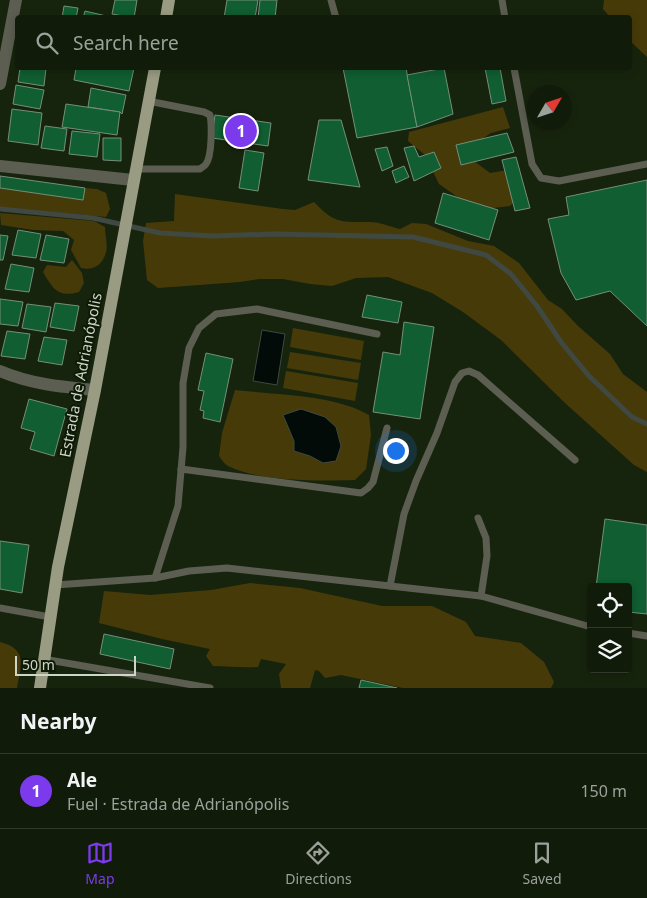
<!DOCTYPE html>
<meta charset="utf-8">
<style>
:root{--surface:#111b0a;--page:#1e2818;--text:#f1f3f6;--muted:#9ca19c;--line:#30392b;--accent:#7c3aed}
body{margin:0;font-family:"Noto Sans",sans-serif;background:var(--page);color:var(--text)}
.controls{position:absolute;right:15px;bottom:15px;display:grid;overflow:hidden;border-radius:5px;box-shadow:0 2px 8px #0003}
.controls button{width:45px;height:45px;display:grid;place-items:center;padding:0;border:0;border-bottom:1px solid var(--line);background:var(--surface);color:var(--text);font:25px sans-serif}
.compass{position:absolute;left:527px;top:85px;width:45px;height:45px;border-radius:50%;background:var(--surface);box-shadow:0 2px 8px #0003;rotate:51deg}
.scale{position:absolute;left:15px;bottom:12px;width:121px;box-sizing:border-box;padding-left:5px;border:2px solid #ccd5c7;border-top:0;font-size:14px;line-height:18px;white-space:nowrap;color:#ccd5c7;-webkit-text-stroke:4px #0e1a05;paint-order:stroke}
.you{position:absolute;left:395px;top:450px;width:18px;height:18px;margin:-12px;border:4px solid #fff;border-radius:50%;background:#1a73e8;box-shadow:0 0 0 8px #1a73e833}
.badge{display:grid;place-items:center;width:32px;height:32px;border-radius:50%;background:var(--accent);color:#fff;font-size:16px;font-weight:700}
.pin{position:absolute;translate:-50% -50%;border:2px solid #fff;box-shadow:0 1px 5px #0006}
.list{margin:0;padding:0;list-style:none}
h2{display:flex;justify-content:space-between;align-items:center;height:65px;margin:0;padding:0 20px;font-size:21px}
h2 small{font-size:16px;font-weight:400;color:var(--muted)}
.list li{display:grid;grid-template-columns:32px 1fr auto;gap:15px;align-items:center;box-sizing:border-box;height:75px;padding:0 20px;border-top:1px solid var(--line)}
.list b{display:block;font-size:19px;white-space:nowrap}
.list p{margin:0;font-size:16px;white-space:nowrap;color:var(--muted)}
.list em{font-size:16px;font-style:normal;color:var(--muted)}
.icon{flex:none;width:28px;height:28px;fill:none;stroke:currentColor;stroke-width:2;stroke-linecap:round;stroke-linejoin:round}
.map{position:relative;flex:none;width:647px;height:688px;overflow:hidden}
.search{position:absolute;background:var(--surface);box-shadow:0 2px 8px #0003;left:15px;right:15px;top:15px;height:55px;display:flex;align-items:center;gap:12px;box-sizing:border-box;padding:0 18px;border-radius:5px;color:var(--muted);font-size:19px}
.sheet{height:140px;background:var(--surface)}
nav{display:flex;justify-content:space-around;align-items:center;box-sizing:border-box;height:70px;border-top:1px solid var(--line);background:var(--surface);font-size:14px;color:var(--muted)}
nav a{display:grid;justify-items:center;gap:2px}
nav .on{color:var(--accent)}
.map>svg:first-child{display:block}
.green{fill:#473a09}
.water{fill:#020b08;stroke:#3f4841}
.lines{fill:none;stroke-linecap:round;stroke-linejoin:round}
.stream{stroke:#3f4841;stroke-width:5}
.building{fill:#105e32;stroke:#748f7b}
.lane{stroke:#5c5e51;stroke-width:7}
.street{stroke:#5c5e51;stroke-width:12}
.primary{stroke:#999c82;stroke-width:12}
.labels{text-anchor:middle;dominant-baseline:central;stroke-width:4;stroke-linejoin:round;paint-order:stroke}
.street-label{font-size:15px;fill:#ccd5c7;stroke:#0e1a05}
</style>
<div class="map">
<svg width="647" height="688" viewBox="0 0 647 688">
<rect width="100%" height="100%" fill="#17240d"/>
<g class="green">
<path d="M604,0H647V57L630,41V18L610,17L603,9Z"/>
<path d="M503,107L510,128L491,133L462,152L490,173L514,169L525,191L510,206L476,210L439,184L425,155L408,141L409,132Z"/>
<path d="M0,188L83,200L85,188L97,189L106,193L110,209L106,217L0,207Z"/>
<path d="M175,194L283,209L295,210L314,202C335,224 341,222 370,222C380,222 391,227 400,229L412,223L426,224L468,241L494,246L519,263L548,300L562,309L578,326L610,354L623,374L647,392V472L634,465L565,403L501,340L463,312L432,293L388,277L356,278L332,286L310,284L283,279H259L240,282L158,288L147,280L143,241L146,223L174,221Z"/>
<path d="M0,213L94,221L105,227C105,235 108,245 106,252C103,265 93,271 81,268L71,250L74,240L63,231L33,230L1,225Z"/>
<path d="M72,260L82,273L84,283L79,292C58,298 53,289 43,272L47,265L66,267Z"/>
<path d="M293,328L364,341L361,360L290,347Z"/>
<path d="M290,352L361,363L358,380L287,368Z"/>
<path d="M286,371L358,383L355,401L283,388Z"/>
<path d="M235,390C276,395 333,394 369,415L371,435L366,469L355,480C318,481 264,482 230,467C225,465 222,460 219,456L222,433Z"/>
<path d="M250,583L300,588L382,606H432L466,622L475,636L521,643L544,662L554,682L551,688H403L341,675L325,678L319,671L315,670L310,688H281L279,674L286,664L261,659L258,667C243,668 228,666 213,666L206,656L210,649L162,639L99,623L104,591L150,595L211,590Z"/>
<path d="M0,642C28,649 21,665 17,688H0Z"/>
</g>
<g class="water">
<path d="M262,330L285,334L277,385L253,381Z"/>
<path d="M301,409L325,417L336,427L341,446L336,461L323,463L310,456L294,451V441L283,415Z"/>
</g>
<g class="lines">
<path class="stream" d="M0,209L93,218L160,233L213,236L275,234L413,237L486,255L511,274L537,306L561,342L589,376L632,417L647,424"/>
</g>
<g class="building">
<path d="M115,0H137L134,18L112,14Z"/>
<path d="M227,0H258L255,18H224Z"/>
<path d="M260,0H277L275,18H258Z"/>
<path d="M64,6L78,8L76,18H62Z"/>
<path d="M85,11L115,18H83Z"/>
<path d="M20,68H46L44,86L18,82Z"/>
<path d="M76,68H134L129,91L74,80Z"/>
<path d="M343,68H406L417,127L357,138Z"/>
<path d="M444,68L453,114L417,127L407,75Z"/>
<path d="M485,68H500L506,101L492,104Z"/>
<path d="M16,85L44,90L40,109L13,104Z"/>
<path d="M91,88L126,95L122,114L120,112L88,107Z"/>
<path d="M66,104L120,112L117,135L62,127Z"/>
<path d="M12,109L42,113L38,145L8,141Z"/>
<path d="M215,115L271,123L268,146L212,138Z"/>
<path d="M319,120H341L360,187L308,180Z"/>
<path d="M45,126L67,129L64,151L41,148Z"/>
<path d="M72,131L100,134L97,157L69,154Z"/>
<path d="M507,133L514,152L461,165L456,145Z"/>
<path d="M103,138H121V161L103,160Z"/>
<path d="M414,146L419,157L434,152L441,168L414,181L404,148Z"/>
<path d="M387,147L393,166L382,171L375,149Z"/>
<path d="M245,150L264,153L258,191L239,188Z"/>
<path d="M516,157L530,208L515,211L502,160Z"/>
<path d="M404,166L409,177L396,183L392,171Z"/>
<path d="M0,176L85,188L83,200L0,188Z"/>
<path d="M647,180V326L610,291L576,300L561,273L548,219L569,215L566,197Z"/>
<path d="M443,193L498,210L489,240L435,223Z"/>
<path d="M18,230L41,234L36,258L12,255Z"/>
<path d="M0,235L8,236L3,260H0Z"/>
<path d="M46,235L69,239L64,263L40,260Z"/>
<path d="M11,264L34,268L29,292L5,289Z"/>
<path d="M367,295L402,302L398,323L362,317Z"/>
<path d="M0,299L23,302L18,326L0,324Z"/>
<path d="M55,303L79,306L74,331L50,327Z"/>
<path d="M27,304L51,307L46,332L22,328Z"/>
<path d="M404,322L434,327L420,419L373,412L383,352L400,355Z"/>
<path d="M7,331L30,334L25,359L1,356Z"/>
<path d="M44,337L67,340L62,365L38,361Z"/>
<path d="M206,353L233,359L220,422L203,418L204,411L200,410L204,391L198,390Z"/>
<path d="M29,399L67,409L54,456L30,449L35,432L21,428Z"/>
<path d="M605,519L647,525V614L628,612V587H596Z"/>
<path d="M0,541L29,545L22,593L0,589Z"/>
<path d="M104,634L174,649L170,669L100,654Z"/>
<path d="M361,680L397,688H359Z"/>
</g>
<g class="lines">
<g class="lane">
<path d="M331,0L336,18"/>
<path d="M502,0L505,18"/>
<path d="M514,68L532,164L541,178L559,181L647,164"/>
<path d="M135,169H200C201,168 205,166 206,164C212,156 212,125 210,115L204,112L148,101"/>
<path d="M181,469L361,493L368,488L373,482L387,428"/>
<path d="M478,518L486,538L487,556L481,596"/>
<path d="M155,578L178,506L183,447V383L189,348L199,328L216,314L257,309L377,334"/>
<path d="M55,585L155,578L189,571L227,568L390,586L404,514L416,481L437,433L455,382L462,373L469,371L478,375L575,460"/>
<path d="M390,586L481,596L591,627"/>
<path d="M0,608L50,617"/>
<path d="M628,633L647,636"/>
<path d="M43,659L210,688"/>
</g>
<g class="street">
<path d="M0,84L16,0"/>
<path d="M0,166L133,180"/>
<path d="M0,371C30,384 62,387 95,390"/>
</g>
<g class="primary">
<path d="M166,18L169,0"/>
<path d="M40,688L58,567L95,390L155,68"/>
</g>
</g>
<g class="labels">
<g class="street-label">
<text transform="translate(80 375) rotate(-79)">Estrada de Adrianópolis</text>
</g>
</g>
</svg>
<div class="controls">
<button><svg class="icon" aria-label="locate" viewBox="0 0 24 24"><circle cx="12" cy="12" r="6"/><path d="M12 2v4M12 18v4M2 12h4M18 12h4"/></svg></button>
<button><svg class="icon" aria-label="layers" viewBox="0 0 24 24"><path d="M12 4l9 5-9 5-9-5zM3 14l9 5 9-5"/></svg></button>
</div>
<svg class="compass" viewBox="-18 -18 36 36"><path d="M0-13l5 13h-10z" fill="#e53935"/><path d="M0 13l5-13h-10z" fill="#9ca19c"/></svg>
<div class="scale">50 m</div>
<div class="you"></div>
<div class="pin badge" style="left:241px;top:131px">1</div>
<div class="search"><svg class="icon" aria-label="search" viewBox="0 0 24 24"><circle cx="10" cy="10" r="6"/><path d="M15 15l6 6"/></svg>Search here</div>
</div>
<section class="sheet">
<h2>Nearby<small></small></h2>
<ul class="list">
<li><span class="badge">1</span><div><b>Ale</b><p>Fuel · Estrada de Adrianópolis</p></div><em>150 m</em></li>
</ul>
</section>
<nav>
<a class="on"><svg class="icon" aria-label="map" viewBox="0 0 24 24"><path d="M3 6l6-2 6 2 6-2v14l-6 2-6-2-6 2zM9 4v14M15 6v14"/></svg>Map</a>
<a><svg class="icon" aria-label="directions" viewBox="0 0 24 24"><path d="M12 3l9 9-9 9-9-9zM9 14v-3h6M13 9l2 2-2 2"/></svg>Directions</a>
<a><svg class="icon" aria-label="saved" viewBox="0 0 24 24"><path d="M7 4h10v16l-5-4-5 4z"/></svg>Saved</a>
</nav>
